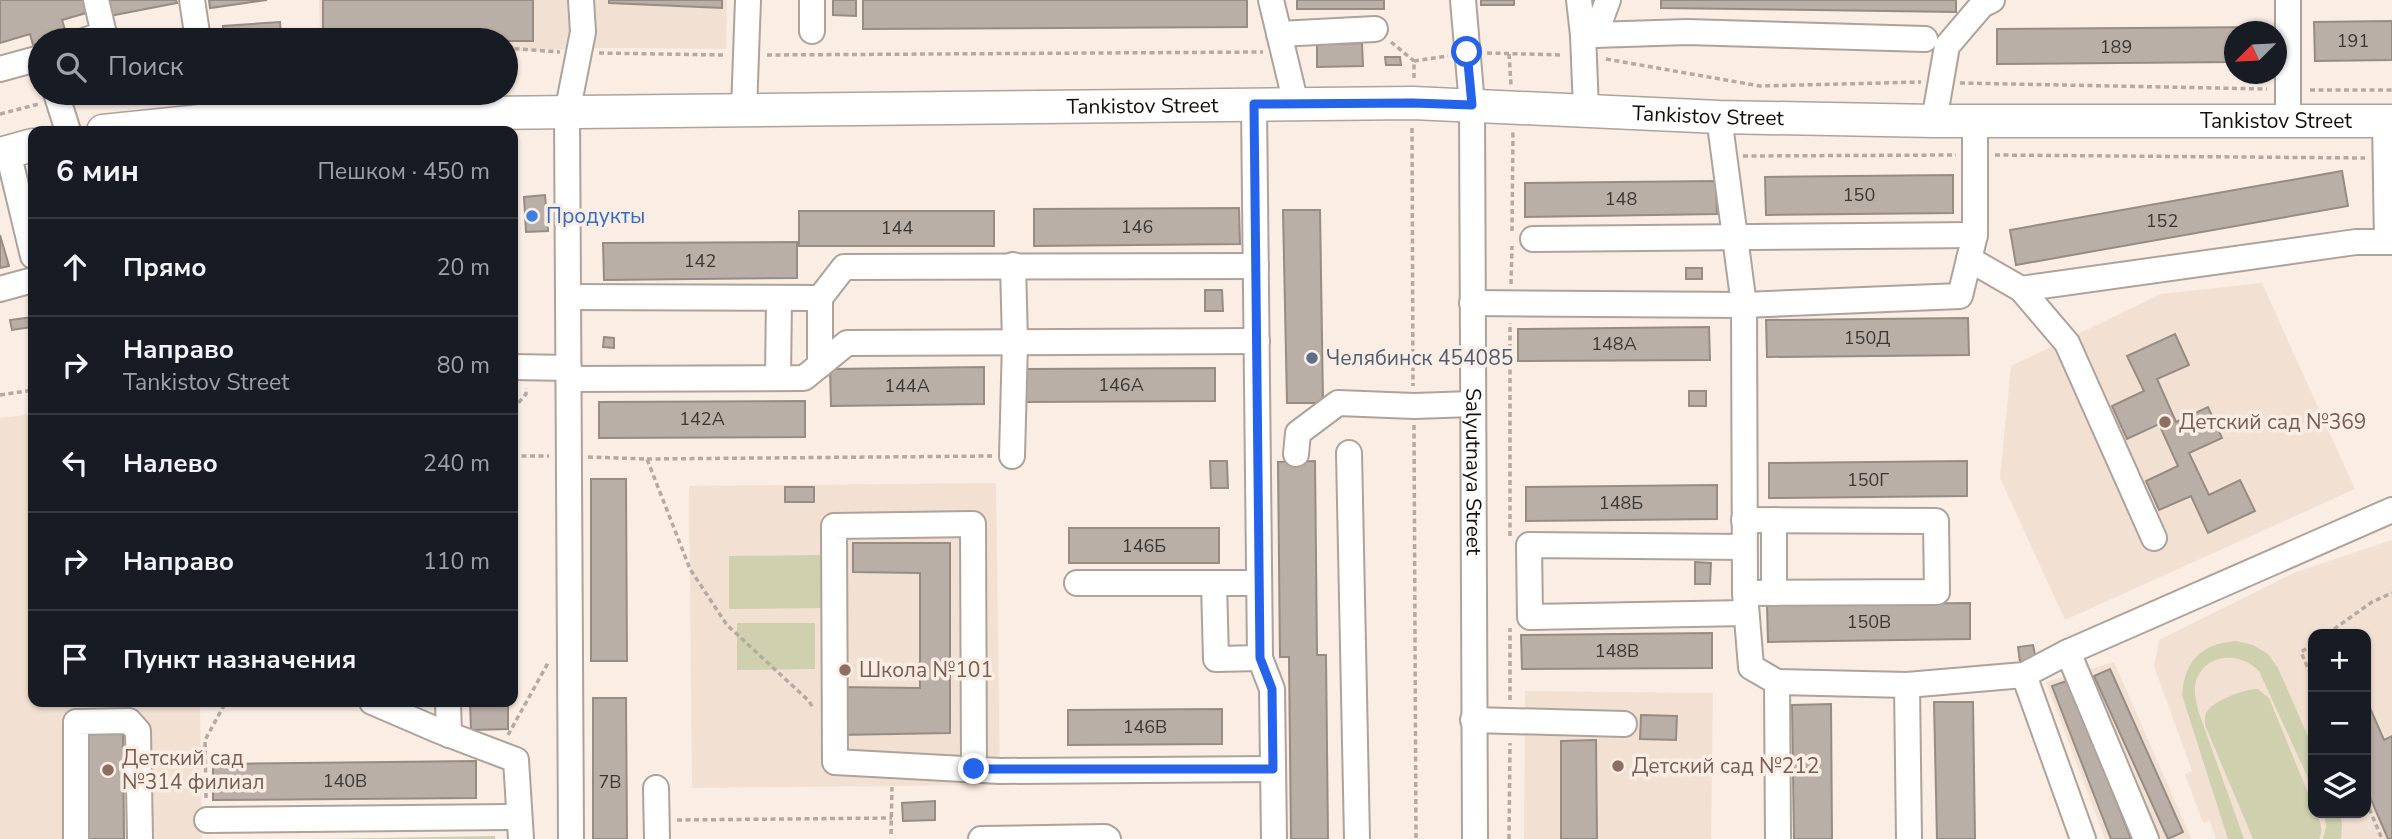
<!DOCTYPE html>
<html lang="ru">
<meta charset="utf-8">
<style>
:root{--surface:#171b24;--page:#20242c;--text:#f1f3f6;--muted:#9ea1a6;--line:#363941}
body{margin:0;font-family:"Nunito Sans",sans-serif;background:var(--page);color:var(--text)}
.controls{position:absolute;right:21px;bottom:21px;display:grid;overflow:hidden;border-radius:14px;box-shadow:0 2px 5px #0004}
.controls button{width:63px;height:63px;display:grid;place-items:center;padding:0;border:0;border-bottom:2px solid var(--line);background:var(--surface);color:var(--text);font:35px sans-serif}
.compass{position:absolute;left:2224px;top:21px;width:63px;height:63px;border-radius:50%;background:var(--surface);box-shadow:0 2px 5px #0004;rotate:246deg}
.stop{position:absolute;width:21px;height:21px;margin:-16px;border:5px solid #2563eb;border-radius:50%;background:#fff}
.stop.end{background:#2563eb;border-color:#fff;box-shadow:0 2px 7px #0008}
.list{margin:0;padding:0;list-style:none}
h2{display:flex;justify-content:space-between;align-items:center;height:91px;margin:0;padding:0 28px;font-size:30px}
h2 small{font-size:23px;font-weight:400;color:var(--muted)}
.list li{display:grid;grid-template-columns:46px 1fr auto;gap:21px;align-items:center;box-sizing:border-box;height:98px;padding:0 28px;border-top:2px solid var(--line)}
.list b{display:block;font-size:26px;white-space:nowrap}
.list p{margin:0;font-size:23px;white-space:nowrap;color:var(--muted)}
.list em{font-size:23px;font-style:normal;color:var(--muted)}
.icon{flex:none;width:38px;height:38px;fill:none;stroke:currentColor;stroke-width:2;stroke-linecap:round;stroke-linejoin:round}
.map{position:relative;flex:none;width:2392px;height:839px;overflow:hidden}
.search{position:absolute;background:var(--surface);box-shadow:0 2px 5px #0004;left:28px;top:28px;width:490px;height:77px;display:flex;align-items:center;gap:18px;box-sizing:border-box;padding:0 24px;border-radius:38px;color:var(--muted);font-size:26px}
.panel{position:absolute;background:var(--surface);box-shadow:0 2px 5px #0004;left:28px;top:126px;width:490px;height:581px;border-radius:14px}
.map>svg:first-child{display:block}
.built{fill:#f2e1d3;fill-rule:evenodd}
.green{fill:#ced0ae}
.building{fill:#baafa7;stroke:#968c84;stroke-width:2}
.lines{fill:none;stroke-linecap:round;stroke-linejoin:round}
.minor-casing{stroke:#ada39a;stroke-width:28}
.major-casing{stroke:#ada39a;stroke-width:35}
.path{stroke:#b4aaa3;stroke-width:3.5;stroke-dasharray:5 3.5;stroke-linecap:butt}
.minor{stroke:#fff;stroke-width:24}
.major{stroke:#fff;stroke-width:32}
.route{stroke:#2563eb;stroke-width:9}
.shop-dot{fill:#3f7fe0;stroke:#f9ede4;stroke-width:2.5}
.service-dot{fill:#5c6f8a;stroke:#f9ede4;stroke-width:2.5}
.education-dot{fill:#8d6e63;stroke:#f9ede4;stroke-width:2.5}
.labels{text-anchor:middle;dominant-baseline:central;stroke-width:7;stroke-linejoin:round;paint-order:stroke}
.number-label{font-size:18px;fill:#3d3733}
.street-label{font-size:21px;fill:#130f0c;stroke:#f9ede4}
.shop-label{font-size:21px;fill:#366cbe;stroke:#f9ede4;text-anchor:start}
.service-label{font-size:21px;fill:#4e5e75;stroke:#f9ede4;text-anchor:start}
.education-label{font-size:21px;fill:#785e54;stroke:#f9ede4;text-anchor:start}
</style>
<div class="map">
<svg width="2392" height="839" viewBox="0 0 2392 839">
<rect width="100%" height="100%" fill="#f9ede4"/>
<g class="built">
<path d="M319,0H727L726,49L598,48L506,52V40H320Z"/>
<path d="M2262,283L2355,489L2065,620L2000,478L2011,366L2161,294Z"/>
<path d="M33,414V702H200L202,839H0V418Z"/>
<path d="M996,483L1000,785L692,788L689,486Z"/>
<path d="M2392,540V839H2216L2210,821L2203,823L2185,774L2192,771L2154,666L2159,640L2296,572ZM2313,634H2366V813H2313Z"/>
<path d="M2114,662L2191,838L2189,839H2105L2046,682Z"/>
<path d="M1525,691L1713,693L1711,839H1524Z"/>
</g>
<g class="green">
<path d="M822,555L823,608L729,609V556Z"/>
<path d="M737,623H815V669L737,670Z"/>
<path d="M2236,641L2253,645L2268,654L2278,668L2313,748V789L2259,671C2239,650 2201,653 2195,686C2194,695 2197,704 2199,713L2244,839H2228L2182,695C2185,660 2201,644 2236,641Z"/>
<path d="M2258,689L2269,698L2313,805V813H2316C2320,822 2324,829 2319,839H2253L2205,725C2205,719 2204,714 2209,709C2216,700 2247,688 2258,689Z"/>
<path d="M2324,813H2340L2342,825L2341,839H2323L2326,826Z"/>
<path d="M495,836V839H318Z"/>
</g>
<g class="building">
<path d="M0,0H90L93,11L62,20L67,36L51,40H40V43L33,45L30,34L0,43Z"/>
<path d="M100,0H176L177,3L104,17Z"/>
<path d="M209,0H267L210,8Z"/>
<path d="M323,0H533V41L323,40Z"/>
<path d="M609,0H722V8L609,3Z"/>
<path d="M833,0H856V16L833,15Z"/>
<path d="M863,0H1247V27L863,29Z"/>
<rect x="1297" y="0" width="87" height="9"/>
<rect x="1481" y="0" width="33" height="5"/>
<path d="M1661,0H1956V12L1661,8Z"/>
<path d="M2392,21V60L2315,61L2314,22Z"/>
<path d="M280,22L281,36L224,39L223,26Z"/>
<path d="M2270,27V32H2234V62L1997,64V29Z"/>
<path d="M1362,43L1363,66L1317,67V44Z"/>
<path d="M1385,57H1400L1401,65H1386Z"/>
<path d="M2342,171L2348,206L2016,265L2010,230Z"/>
<path d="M1953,175V213L1766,215L1765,177Z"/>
<path d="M1716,181L1717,214L1525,217V183Z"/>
<path d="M545,195L548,231L526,232L524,197Z"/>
<path d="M1239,208L1240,244L1034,246V209Z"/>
<path d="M1283,210H1320L1323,403H1287Z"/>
<rect x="799" y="211" width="195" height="35"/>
<path d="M0,235L9,266L0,268Z"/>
<path d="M797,242V278L604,280L603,243Z"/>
<path d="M513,250L514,347H513Z"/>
<rect x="1686" y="268" width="16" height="11"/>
<path d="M1205,290H1222L1223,311H1205Z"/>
<path d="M33,317V327L12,330L10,320Z"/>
<path d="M1968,318L1969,355L1767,357L1766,320Z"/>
<path d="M1709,327L1710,360L1518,361V329Z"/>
<path d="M2175,334L2189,365L2157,379L2176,422L2208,407L2222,438L2189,453L2209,495L2240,480L2255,511L2208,533L2191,496L2159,510L2146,481L2178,466L2159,424L2127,439L2112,406L2144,391L2127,356Z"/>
<path d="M604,337L614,338V348L603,347Z"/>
<path d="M984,367V404L831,406L830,369Z"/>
<path d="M1215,368V401L1026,402V369Z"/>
<rect x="1689" y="391" width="17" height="15"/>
<path d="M805,401V437L599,438V402Z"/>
<path d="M1210,461H1227L1228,488H1211Z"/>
<path d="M1315,461L1317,655H1326L1328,839H1291L1289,657H1280L1278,462Z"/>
<path d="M1967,461V496L1769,498V463Z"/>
<path d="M591,479H626L627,661H591Z"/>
<path d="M1717,485V519L1526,521V487Z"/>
<rect x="785" y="487" width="29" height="15"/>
<rect x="1069" y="528" width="150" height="35"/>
<path d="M853,543H950V733L839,735L838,687L920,688V573L853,572Z"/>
<path d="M1695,562L1711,563L1710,584H1695Z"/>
<path d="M1970,603V639L1768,642L1767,605Z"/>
<path d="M1712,633V668L1522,669L1521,635Z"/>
<path d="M2033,645L2036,660L2020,662L2018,647Z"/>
<path d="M2110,669L2183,832L2168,839L2094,676Z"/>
<path d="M2069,680L2131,839H2111L2052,686Z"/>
<path d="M593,698H626L627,839H593Z"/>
<path d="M2366,699L2384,740L2392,736V839H2388L2366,788Z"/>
<path d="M470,702H508V729L471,730Z"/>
<path d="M1934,702H1973L1975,839H1937Z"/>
<path d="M1831,704L1832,839H1794L1792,705Z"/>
<path d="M1222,709V744L1068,745V710Z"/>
<path d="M1641,715L1677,716L1676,740L1640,739Z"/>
<path d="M123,731L124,839H81V732Z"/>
<path d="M1596,740L1597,839H1561V741Z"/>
<path d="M476,761V798L213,800V764Z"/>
<path d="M935,801V820L903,821L902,803Z"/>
</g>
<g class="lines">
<defs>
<g id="minor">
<path d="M192,0L198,40"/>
<path d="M1271,0L1296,104"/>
<path id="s1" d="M1463,0L1472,105L1475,839"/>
<path d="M1579,0L1583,35L1586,109"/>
<path d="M812,31V0"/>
<path d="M1279,34L1375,29"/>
<path d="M1583,35H1595L1608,0"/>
<path d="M1595,35L1687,32L1925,39"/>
<path d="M86,40L104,34L96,0"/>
<path d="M0,69L40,58"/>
<path d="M56,93L68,131"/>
<path d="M206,93L210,120"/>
<path d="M1254,105L1260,658L1272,689L1274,839"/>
<path d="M744,110L748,0"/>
<path d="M1719,117L1744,305L1745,593L1751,667L1777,682L1778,839"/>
<path d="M2288,120V0"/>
<path d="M1934,121L1947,46L1982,5L1992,0"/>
<path d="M2385,121L2387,241"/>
<path d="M8,152L33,256"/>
<path d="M1533,239L1975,235"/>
<path d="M1969,259L2021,289L2356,242H2392"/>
<path d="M0,289L33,280"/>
<path d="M2021,289L2067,343L2154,538"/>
<path d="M568,297L820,298L844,267L1256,266"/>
<path d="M1472,303L1744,305L1960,296L1975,235V120"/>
<path d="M820,365V298"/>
<path d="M513,367L569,368"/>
<path d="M778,378L779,298"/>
<path d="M569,379L804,378L847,343L1257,341"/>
<path d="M1349,453L1357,839"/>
<path d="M1296,454L1298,433L1338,403L1414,406L1472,404"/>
<path d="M1012,456L1015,342L1013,265"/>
<path d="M1744,520L1936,521L1937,592L1745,593"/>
<path d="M1744,547L1529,545L1530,617L1746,613"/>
<path d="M1077,583H1259"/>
<path d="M1214,583L1216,659L1260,658"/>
<path d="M1774,593V520"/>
<path d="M2068,652L2146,839"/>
<path d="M2024,675L2083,839"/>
<path d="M1777,682L1907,685L2024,675L2068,652L2392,510"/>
<path d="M1907,685L1909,839"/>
<path d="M372,702L437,730L516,760L521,839"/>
<path d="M448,702L449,735"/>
<path d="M1473,720L1624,724"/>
<path d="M974,769L973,524L834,526L835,762L1000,771L1273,769"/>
<path d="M656,788L657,839"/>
<path d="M207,820L519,817"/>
<path d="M76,839V722L129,721L138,731L140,839"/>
<path d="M571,839L567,113L583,32L581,0"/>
<path d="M981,839L1105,837L1108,839"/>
</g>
<g id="major">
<path id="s2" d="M103,131L210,120L295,115L1413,103L1719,117L1934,121H2392"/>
<path d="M0,154L33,145"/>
</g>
</defs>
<use href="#minor" class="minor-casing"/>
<use href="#major" class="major-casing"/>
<g class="path">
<path d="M1391,42L1414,61"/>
<path d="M506,48L560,52"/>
<path d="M599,53L724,55"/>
<path d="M1487,53L1563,55"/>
<path d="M1509,54L1511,85"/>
<path d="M767,55L1263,52"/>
<path d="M1606,59L1760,86L1921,82"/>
<path d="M1414,78V61L1448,56"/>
<path d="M1960,83L2267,89"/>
<path d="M2310,90H2392"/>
<path d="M77,97L122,93"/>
<path d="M0,114L39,104"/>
<path d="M1412,128L1413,386"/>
<path d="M1995,155L2365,158"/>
<path d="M1743,156L1956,155"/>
<path d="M1512,231L1513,131"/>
<path d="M1511,284L1512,246"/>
<path d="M0,395L33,390"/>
<path d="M513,409L526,394V388"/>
<path d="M1414,425L1416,839"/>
<path d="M513,456H549"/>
<path d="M588,457L647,459L690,569L727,625L809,701L813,708"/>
<path d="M647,459L992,456"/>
<path d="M1510,536V323"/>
<path d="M2327,634L2372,602L2392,593"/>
<path d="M2313,644L2301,652L2313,680"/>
<path d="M1510,700V628"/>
<path d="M508,735L548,663"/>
<path d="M206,798L205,740L226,702"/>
<path d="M2366,801L2382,839"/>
<path d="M677,820L892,818"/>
<path d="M891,834L892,787"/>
<path d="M1509,839L1510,743"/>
</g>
<use href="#minor" class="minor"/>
<use href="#major" class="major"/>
</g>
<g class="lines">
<path class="route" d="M974,769H1273L1272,689L1260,658L1254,104L1413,103L1472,105L1467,52"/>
</g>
<circle class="shop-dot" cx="532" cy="216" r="7"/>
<circle class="service-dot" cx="1312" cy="358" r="7"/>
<g class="education-dot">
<circle cx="2165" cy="422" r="7"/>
<circle cx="845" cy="670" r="7"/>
<circle cx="1618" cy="766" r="7"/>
<circle cx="108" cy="770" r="7"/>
</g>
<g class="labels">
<g class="number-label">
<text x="2353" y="41">191</text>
<text x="2116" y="47">189</text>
<text x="1859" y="195">150</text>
<text x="1621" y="199">148</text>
<text x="2162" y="221">152</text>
<text x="1137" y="227">146</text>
<text x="897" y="228">144</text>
<text x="700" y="261">142</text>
<text x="1867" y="338">150Д</text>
<text x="1614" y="344">148А</text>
<text x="1121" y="385">146А</text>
<text x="907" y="386">144А</text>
<text x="702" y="419">142А</text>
<text x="1868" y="480">150Г</text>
<text x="1621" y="503">148Б</text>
<text x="1144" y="546">146Б</text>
<text x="1869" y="622">150В</text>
<text x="1617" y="651">148В</text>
<text x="1145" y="727">146В</text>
<text x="345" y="781">140В</text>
<text x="610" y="782">7В</text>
</g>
<g class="street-label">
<text stroke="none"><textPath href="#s2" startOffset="1040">Tankistov Street</textPath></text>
<text stroke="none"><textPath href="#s2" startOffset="1606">Tankistov Street</textPath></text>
<text stroke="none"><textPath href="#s2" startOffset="2174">Tankistov Street</textPath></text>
<text stroke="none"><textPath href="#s1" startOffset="472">Salyutnaya Street</textPath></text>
</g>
<g class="shop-label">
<text x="546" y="216">Продукты</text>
</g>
<g class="service-label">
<text x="1326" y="358">Челябинск 454085</text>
</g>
<g class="education-label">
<text x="2179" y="422">Детский сад №369</text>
<text x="859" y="670">Школа №101</text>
<text x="122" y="758">Детский сад<tspan x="122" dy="24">№314 филиал</tspan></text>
<text x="1632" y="766">Детский сад №212</text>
</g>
</g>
</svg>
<div class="controls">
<button>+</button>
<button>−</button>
<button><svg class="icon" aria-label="layers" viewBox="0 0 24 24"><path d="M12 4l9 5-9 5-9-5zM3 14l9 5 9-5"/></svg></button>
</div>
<svg class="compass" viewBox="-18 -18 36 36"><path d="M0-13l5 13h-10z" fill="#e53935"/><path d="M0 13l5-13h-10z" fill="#9ea1a6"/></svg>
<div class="stop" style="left:1467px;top:52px"></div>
<div class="stop end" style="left:974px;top:769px"></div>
<div class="search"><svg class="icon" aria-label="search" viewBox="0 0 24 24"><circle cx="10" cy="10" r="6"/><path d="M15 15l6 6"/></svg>Поиск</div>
<section class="panel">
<h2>6 мин<small>Пешком · 450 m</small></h2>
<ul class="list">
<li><svg class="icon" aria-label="ahead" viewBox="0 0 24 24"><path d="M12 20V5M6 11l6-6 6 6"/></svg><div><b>Прямо</b></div><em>20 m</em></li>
<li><svg class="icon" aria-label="right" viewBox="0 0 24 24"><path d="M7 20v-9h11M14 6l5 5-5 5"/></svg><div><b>Направо</b><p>Tankistov Street</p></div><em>80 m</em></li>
<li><svg class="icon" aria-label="left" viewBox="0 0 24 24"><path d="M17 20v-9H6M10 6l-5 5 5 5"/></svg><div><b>Налево</b></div><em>240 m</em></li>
<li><svg class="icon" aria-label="right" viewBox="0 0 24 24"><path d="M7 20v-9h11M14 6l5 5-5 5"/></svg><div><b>Направо</b></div><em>110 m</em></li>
<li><svg class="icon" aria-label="arrive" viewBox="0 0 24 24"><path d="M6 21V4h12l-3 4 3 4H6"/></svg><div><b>Пункт назначения</b></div></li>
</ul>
</section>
</div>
